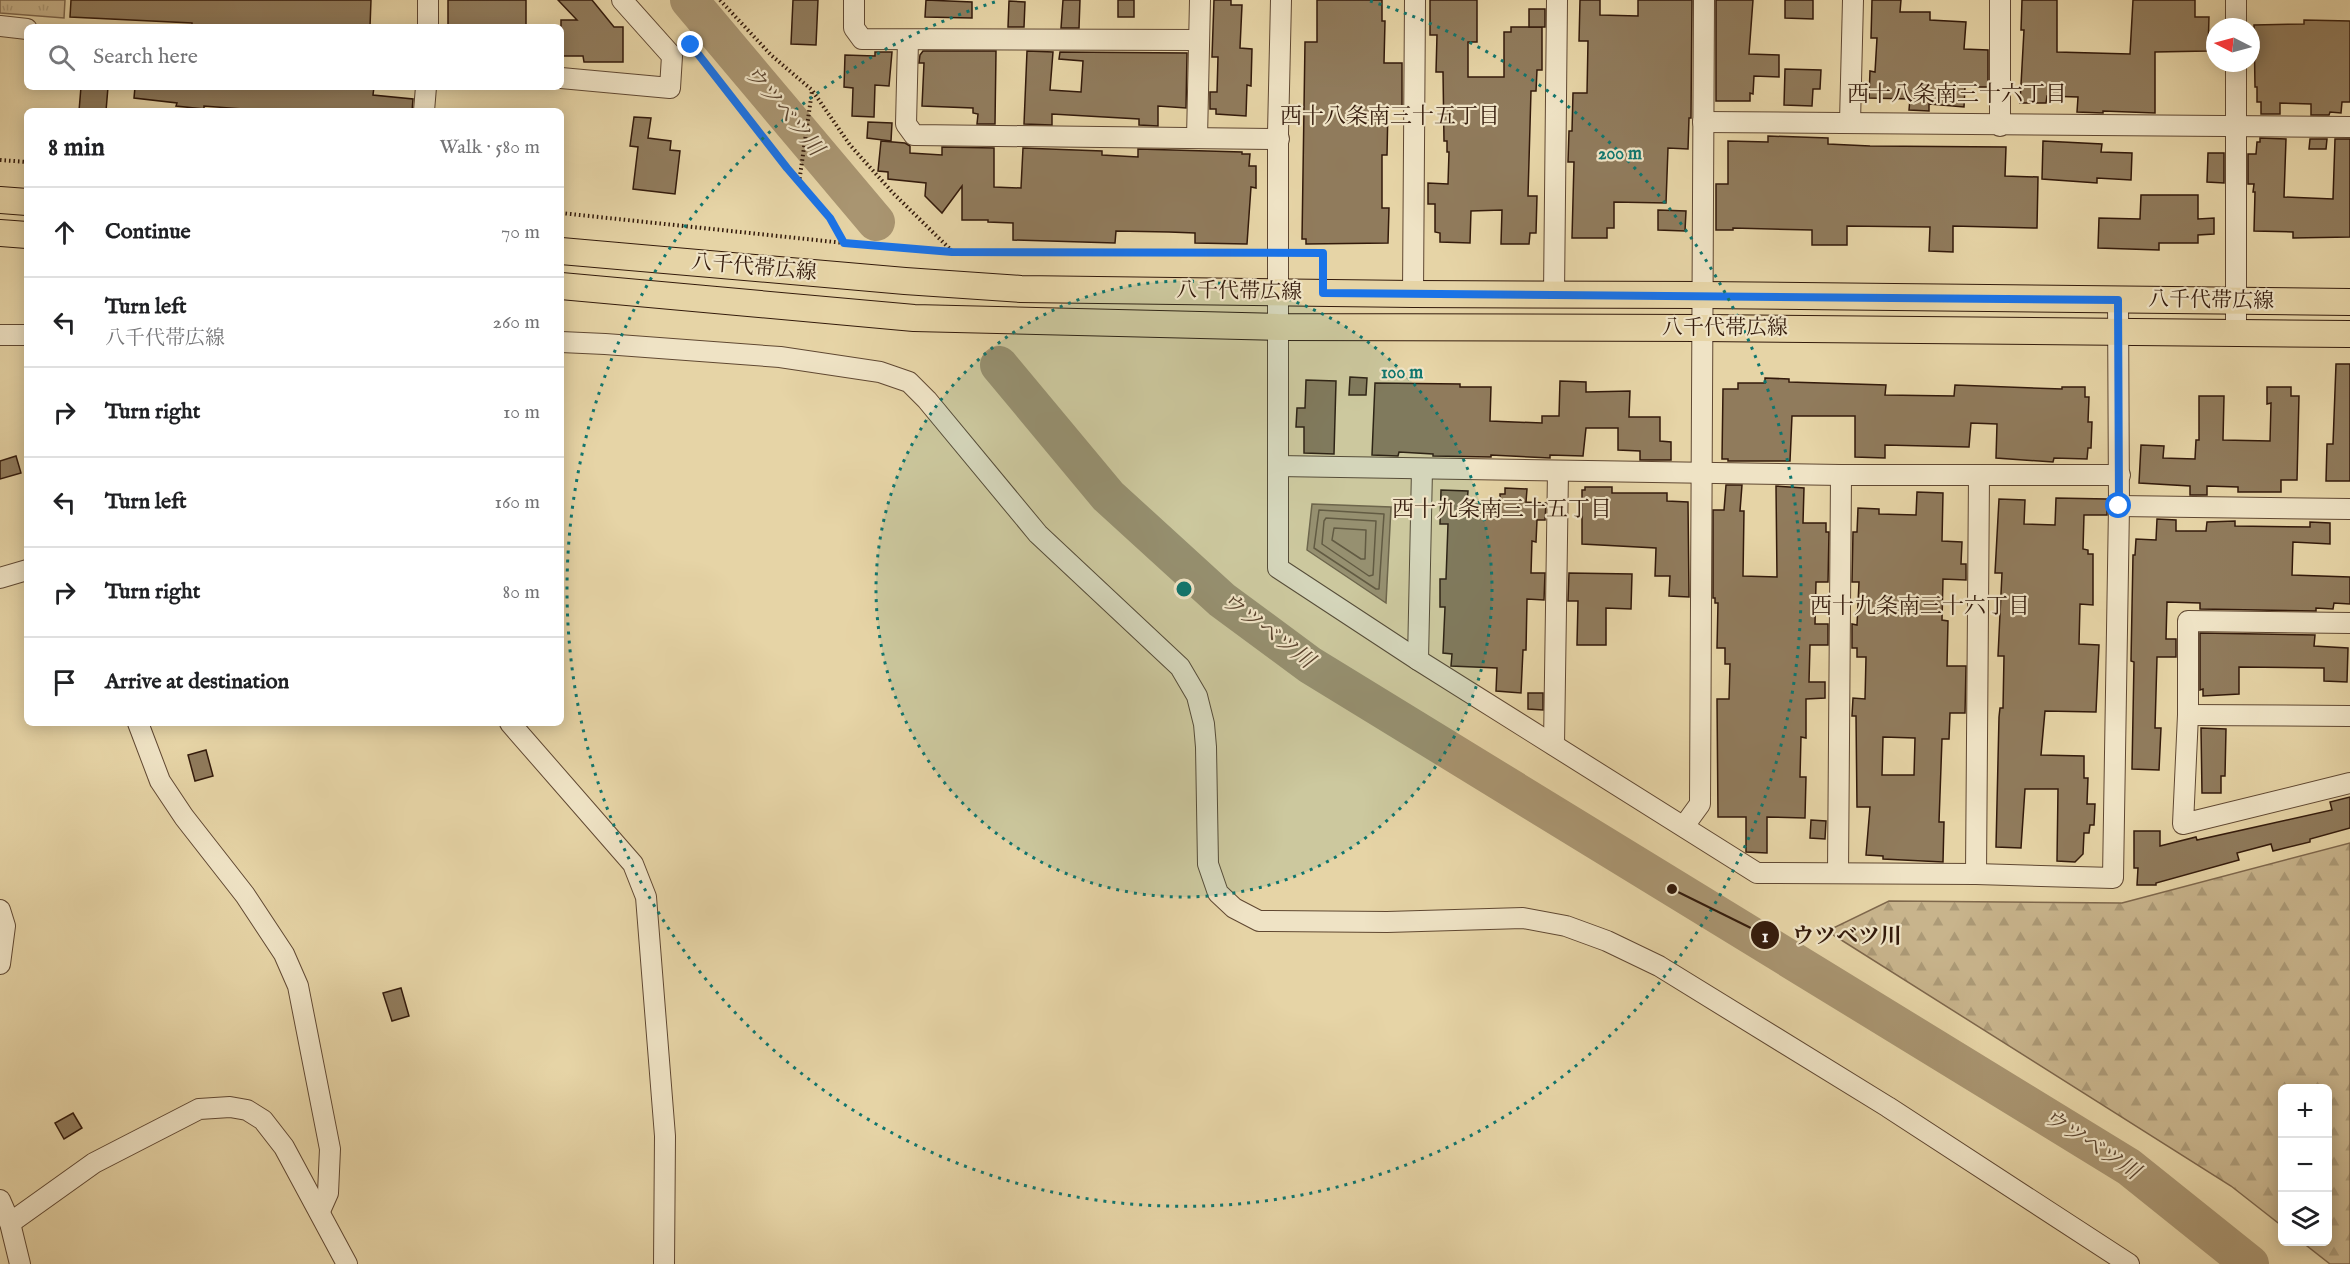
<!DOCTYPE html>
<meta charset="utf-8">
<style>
:root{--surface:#fff;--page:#f2f2f2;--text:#202124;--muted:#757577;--line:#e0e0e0}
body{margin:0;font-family:"IM FELL English","Noto Serif JP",serif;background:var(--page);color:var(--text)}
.controls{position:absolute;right:18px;bottom:18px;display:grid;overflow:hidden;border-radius:9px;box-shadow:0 3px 15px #0003}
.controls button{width:54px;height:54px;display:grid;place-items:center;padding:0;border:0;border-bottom:2px solid var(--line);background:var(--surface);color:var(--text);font:30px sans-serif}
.compass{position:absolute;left:2206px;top:18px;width:54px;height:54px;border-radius:50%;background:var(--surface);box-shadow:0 3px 15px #0003;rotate:276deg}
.stop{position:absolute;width:18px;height:18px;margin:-14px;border:4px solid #1a73e8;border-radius:50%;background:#fff}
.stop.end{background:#1a73e8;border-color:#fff;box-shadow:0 2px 6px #0008}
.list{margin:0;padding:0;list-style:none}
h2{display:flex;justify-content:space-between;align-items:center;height:78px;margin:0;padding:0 24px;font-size:26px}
h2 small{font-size:20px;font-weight:400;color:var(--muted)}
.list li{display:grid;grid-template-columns:39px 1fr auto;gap:18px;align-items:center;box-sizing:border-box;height:90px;padding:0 24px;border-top:2px solid var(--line)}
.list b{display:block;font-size:22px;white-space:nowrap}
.list p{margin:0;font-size:20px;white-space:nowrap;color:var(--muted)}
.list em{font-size:20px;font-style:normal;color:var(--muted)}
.icon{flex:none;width:33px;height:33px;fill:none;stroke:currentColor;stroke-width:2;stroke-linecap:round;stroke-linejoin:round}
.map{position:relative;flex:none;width:2350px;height:1264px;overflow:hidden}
.search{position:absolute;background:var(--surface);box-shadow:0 3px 15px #0003;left:24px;top:24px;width:540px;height:66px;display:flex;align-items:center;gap:15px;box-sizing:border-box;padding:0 21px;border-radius:9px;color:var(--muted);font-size:22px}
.panel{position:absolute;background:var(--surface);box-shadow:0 3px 15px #0003;left:24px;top:108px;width:540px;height:618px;border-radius:9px}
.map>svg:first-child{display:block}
.grass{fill:url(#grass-tufts);stroke:#7e674c;stroke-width:1.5}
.forest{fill:url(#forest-firs);stroke:#7e674c;stroke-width:1.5}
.water{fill:#a99571;stroke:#7a6448;stroke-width:1.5}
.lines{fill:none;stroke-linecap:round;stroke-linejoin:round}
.shore{stroke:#6e583e;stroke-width:1.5}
.river{stroke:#a99571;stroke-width:38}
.building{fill:#907b5c;stroke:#331a0b;stroke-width:1.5;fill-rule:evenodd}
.minor-casing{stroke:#604832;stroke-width:22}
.major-casing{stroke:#331a0b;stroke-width:28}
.path{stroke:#331a0b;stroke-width:4;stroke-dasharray:1.5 3;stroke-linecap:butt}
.minor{stroke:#efe3c5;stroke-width:20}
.major{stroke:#e6d4a6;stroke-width:26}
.route{stroke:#1a73e8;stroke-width:8}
.ring{fill:none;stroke:#0f766e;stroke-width:3;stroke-dasharray:3 6}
.labels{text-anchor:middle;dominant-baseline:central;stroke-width:4.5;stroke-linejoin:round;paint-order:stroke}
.street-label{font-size:21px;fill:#331a0b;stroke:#efe3c5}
.neighbourhood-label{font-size:22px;fill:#331a0b;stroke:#efe3c5}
.water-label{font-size:22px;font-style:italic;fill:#5c452f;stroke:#efe3c5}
.centre{fill:#0f766e;stroke:#efe3c5;stroke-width:3}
.ring-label{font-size:18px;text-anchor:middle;font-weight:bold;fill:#0f766e;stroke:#efe3c5;stroke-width:4.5;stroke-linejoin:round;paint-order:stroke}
.leader{fill:none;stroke:#331a0b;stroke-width:2}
.callout-dot{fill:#331a0b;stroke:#efe3c5;stroke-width:2}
.mark-label{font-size:18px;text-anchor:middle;font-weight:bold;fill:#fff}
.callout-label{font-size:22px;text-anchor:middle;font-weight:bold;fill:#331a0b;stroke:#efe3c5;stroke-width:4.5;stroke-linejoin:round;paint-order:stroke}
</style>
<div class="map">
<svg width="2350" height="1264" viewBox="0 0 2350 1264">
<defs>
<pattern id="grass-tufts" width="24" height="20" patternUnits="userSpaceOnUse" patternTransform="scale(1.5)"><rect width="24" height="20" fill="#c8b48c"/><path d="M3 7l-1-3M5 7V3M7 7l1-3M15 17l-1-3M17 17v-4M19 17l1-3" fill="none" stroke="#ac9a77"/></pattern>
<pattern id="forest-firs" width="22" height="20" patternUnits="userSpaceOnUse" patternTransform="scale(1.5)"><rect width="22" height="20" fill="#c8b48c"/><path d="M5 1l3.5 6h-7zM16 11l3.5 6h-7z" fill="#ac9a77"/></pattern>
</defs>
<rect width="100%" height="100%" fill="#e6d4a6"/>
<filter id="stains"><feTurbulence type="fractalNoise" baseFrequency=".00333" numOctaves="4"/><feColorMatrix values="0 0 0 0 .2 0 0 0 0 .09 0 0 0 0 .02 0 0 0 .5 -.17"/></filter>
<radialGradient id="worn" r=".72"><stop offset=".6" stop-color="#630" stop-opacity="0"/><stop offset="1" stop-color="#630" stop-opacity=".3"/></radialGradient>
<path class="grass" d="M0,0H65L64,18L0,13Z"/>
<path class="forest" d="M2350,843V1264H2330L2302,1242H2328V1088H2282V1226L2231,1186L1827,931L1889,901L2122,903Z"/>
<path class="water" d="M1312,504L1391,507L1386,603L1307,550Z"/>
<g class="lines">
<g class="shore">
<path d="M1319,510L1384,514L1379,589H1376L1314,548Z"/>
<path d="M1326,518L1376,521L1373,575L1369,576L1322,544L1324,521Z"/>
<path d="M1334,528L1366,530L1365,559H1361L1332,540Z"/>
</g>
<g class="river">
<path d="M689,0L876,222"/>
<path d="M999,365L1108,496L1222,600L1310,665L2129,1167L2250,1264"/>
</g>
</g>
<g class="building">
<path d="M71,0H371L370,27L192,26V23L70,17Z"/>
<rect x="448" y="0" width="78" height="27"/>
<path d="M558,0H592L614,27H623V62H584L583,56H561V20H577Z"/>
<path d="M793,0H818L816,45L791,44Z"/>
<path d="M926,0L972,2V18L925,17Z"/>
<path d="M1063,0H1080L1079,28H1061Z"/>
<rect x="1118" y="0" width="16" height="17"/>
<path d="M1214,0H1231V5H1242L1240,48L1252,49L1251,86L1247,85L1246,116L1216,114V109H1210V92H1217L1218,57H1212Z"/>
<path d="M1317,0H1382V21H1385L1384,63H1402V107H1388L1387,155H1382V208H1389L1388,243L1306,244V239H1302L1305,42H1317Z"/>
<path d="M1430,0H1477V42H1468V77H1504V32H1511V27H1542V70H1537L1536,91H1531L1528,196H1537L1536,233H1530L1529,244H1501L1502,210L1471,211L1470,243L1440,242V233L1435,232V204H1428V183L1448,184L1449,152H1447V141H1444L1443,72H1436L1437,35H1430Z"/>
<path d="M1580,0H1600V15L1638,16V0H1692L1691,118H1689L1688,149L1668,148L1666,203L1614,202V228H1607V238H1572L1574,162H1568L1569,131H1572L1573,93H1587L1588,41H1579Z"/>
<path d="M1716,0H1753L1749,54L1779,55V77L1754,76L1753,94L1750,93V101H1716Z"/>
<path d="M1785,0H1813V19L1785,18Z"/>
<path d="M1872,0H1901L1900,12H1930V20L1966,22L1964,49L1988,50V87H1965L1964,107L1929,104V111L1909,110L1910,99L1869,98L1870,71L1875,72L1877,38H1871Z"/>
<path d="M2022,0H2057V52L2130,54L2133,0H2195V17H2209L2208,51L2155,52V113L2103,111V113L2077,112L2078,97L2047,96L2046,103H2020L2024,30H2021Z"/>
<path d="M1009,1L1025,2L1024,27H1008Z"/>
<rect x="1529" y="9" width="16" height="18"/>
<path d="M2304,20L2350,21V102H2342L2341,113L2330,112L2329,115H2311V104L2280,103V114H2261V102H2257V87H2255L2254,25L2304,24Z"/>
<path d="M923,51H996L995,124H977L978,114L973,113V108L922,106L924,63H919L920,55Z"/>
<path d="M1027,51L1053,52L1050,90L1081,92L1083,61L1059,59L1060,52L1187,53L1186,108L1158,106V126L1139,125V119L1052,114V125L1024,124Z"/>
<path d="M875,52H892L889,86L875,85L874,117L852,116L853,88L844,87L845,55L875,56Z"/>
<path d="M1785,69L1821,70L1820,89H1813L1812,106L1784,105Z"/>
<path d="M81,87H108L106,111H79Z"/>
<path d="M135,87H374L373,95L413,99L412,111H268L204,106V109L176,106L177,103L134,98Z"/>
<path d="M634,117L651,118L648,138L671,141L670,150L680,151L675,194L633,189L638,147L630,146Z"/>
<path d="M868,122L892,123L891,141L867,138Z"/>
<path d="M1768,136L1828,138V144L1870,146L2006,147L2005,176L2038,177L2037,228L1953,226V252L1929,251L1930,227L1847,226V245H1812V230L1733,228V230H1716V184H1728V141L1768,142Z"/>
<path d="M2260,138L2286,139L2284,197L2333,199L2335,139H2350V237L2293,238V232L2254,231L2255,192H2253L2254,184H2248V154H2256L2257,142H2260Z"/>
<path d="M2310,139H2327L2326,149H2309Z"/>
<path d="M881,141L905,143L910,146V153L942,155V147L994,148V187L1021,188L1023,148L1102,151V155L1138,157V149L1242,152V154H1250L1249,166H1256V188L1251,187L1247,244L1195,243V233L1169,232L1116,231L1115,243L1013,240V223L988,222V220H962V186L942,213L925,196L926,183L888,179V172L878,171Z"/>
<path d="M2043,141L2102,144L2101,152L2132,153L2131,180L2097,178V183L2042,179Z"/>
<path d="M2208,153H2224V183L2207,182Z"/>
<path d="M2141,195H2198V219L2214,218V234L2198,235V243H2159V250L2098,248L2099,218L2140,219Z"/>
<path d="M1658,210L1686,211L1685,231L1658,230Z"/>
<path d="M2336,364H2350V481H2326L2327,444H2333Z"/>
<path d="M1350,377L1367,378L1366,395H1349Z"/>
<path d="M1765,378L1789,379V382L1886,385L1885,395L1954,396L1955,385L2062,389V387H2085V397H2089L2088,422H2092L2091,448H2088L2087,459L2054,458L2053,462L1996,458L1997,424L1971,423L1969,447L1885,445V458L1855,457V416H1792L1790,461H1728V459H1722L1723,389H1738V383H1765Z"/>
<path d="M1306,380L1336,381L1334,454L1304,453V427H1296L1297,408H1305Z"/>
<path d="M1560,381L1586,382V392L1630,391L1629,417H1660V441L1671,442V460H1640V451L1618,450V428H1586L1583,456L1550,455V458L1491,455V457L1433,456V454L1399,452L1398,456L1372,455L1375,383L1460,384V387H1491L1490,421L1542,423V416H1559Z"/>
<path d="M2267,387H2291V396H2299L2297,480H2281V492H2238V487L2207,486V495H2190V486L2139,483L2141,445L2164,446L2163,458L2195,459L2196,440H2199V396H2224L2223,440L2270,441L2271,403L2267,404Z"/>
<path d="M16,456L21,473L0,479V461Z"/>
<path d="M1726,485H1742L1740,511H1744L1743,576L1777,577L1776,486L1804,488L1803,523H1826V532H1829L1828,582H1816L1815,624H1828V645H1810L1809,682H1825V698L1806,699V738L1801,737L1800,777H1806L1805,818L1767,817V853L1746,852V817H1718L1717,699H1729L1730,664H1725V648H1717L1718,603H1715V598H1713V510H1724Z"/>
<path d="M1585,487H1612V493H1667V501L1688,502L1689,597L1669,596L1670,576H1655L1656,548L1582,544V490H1585Z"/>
<path d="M1505,488L1527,489L1526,502L1546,503L1545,520H1537L1536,542L1532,541L1531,573H1545L1544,600L1527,599L1526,650H1523L1521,693L1496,691L1497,668L1451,666L1452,654L1443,653L1445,607H1440V579H1446L1448,524H1440L1441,490L1468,491L1467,504L1500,505V494H1505Z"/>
<path d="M1917,492L1943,493L1942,541L1962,542L1961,564H1966V580L1943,579L1942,620L1948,621L1947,666H1966L1965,713H1950L1949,739H1942L1939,822H1944L1943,862L1883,859V856L1866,855L1870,807H1857L1856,716H1852L1853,698L1865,699L1866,657H1857V648H1852V624L1857,625L1859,582H1852L1853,532H1857L1858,508L1879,509V514L1916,515ZM1883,737L1915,738L1914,775H1882Z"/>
<path d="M2056,498L2107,499V515H2084L2083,549L2088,550V554H2093V605L2080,604L2079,644L2099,645L2096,712L2045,711L2041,755L2084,756V778H2088L2087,804H2095L2094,825H2090L2089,833H2084L2083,854L2075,862L2057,861L2058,789H2025L2021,848L1996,847L1999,717L2000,708H2003L2004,656H1998L2002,573H1995L1999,499L2025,500L2024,524L2055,525Z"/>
<path d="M2157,519L2176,520V531H2206L2207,522L2235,521V526L2310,527V522L2330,523V544L2293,542L2292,575L2350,577V604L2334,603L2333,609L2316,608V611L2200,609V603L2167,602L2166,639H2176V657H2157L2155,728H2161L2159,770L2132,769L2134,662L2131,661L2133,555H2135L2136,539L2156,540Z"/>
<path d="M1569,573L1632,574L1631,609L1606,608V645H1577L1578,601H1568Z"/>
<path d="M2200,633L2315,635L2314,646L2348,648L2347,682L2324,681V668L2239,667V694L2203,696V689L2200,690Z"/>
<path d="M1528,693H1543V710L1528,709Z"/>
<path d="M2201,728L2226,729L2225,776H2221V793H2202Z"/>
<path d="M206,750L213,776L195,781L188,755Z"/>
<path d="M2350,797V828L2310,839V842L2273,851L2271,844L2237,853L2239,860L2156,883V885H2137L2138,868H2134V831H2160V846L2196,837L2197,840L2332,810L2330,802Z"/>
<path d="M1811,820L1826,821L1825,839L1810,838Z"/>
<path d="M401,988L409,1016L392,1021L383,993Z"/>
<path d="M73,1113L82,1128L64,1139L55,1123Z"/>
</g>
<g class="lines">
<defs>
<g id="minor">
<path d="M428,0V27"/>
<path d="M854,0V28L862,39L1199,40"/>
<path d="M1281,0L1278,133V568L1418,660L1757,873L1976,874L2113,878L2119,506L2118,300"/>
<path d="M0,26L27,29"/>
<path d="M2236,27V0"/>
<path d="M908,40L906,124L914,135L1279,139"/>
<path d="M561,78L670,88L672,56L622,0"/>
<path d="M424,111L426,87"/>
<path d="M1703,122L2350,127"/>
<path d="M1850,122L1853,0"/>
<path d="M2000,126V0"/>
<path d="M1197,138L1200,0"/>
<path d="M1413,294L1415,0"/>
<path d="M1554,295L1557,0"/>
<path d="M2236,332V63"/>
<path d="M0,335H27"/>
<path d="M561,342L605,344L780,357L880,372L909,382L927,400L1038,534L1180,667L1197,696L1204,724L1206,747L1208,864L1218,893L1234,908L1259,921L1387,922L1523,918L1566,926L1607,941L1659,966L1888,1107L2129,1264"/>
<path d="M1278,466L1841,475H2120"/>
<path d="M2119,506L2350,509"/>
<path d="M0,578L27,570"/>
<path d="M2350,623L2188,621V715L2183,824L2350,783"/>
<path d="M1418,660L1422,469"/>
<path d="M2188,715L2350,716"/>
<path d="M138,723L160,781L184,817L245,895L284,954L298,986L330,1149L328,1193L320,1211"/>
<path d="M510,723L633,864L646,897L665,1136L664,1264"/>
<path d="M1554,745L1558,471"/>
<path d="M1684,826L1700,804L1704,0"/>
<path d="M1838,873L1841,475"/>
<path d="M1976,874L1979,475"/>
<path d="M0,910L5,926L0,964"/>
<path d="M0,1200L10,1223L20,1264"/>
<path d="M10,1223L94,1163L199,1109L230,1107L247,1110L263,1120L284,1147L347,1264"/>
</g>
<g id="major">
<path d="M0,200L27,202"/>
<path d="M0,233L27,235"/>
<path d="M561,251L905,281L1021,289L1413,294L1702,295L2350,302"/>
<path d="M561,286L914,318L1278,327L1701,328L2350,334"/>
</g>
</defs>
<use href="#minor" class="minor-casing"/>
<use href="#major" class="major-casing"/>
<g class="path">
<path d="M720,0L771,55L812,90L850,145L893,193L952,251"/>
<path d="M687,40L787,168L829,218L844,242"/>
<path d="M0,160L27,162"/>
<path d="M799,183L812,91"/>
<path d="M561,213L844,243L952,252H1261"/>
<path d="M1296,252L1323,253V273"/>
</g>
<use href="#minor" class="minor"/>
<use href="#major" class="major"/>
</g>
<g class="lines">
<path class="route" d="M691,45L787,168L830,218L844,243L952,252L1323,253V293L2118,300L2119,506"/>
</g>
<circle cx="1184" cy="589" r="308" fill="#0f766e" fill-opacity=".12"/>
<g class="ring">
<circle cx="1184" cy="589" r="308"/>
<path d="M1370 1A617 617 0 1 1 998 1"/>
</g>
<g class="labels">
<g class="street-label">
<text transform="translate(754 268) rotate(5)">八千代帯広線</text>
<text transform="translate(1239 292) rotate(1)">八千代帯広線</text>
<text transform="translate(2211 301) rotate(1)">八千代帯広線</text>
<text x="1725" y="328">八千代帯広線</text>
</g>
<g class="neighbourhood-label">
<text x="1957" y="95">西十八条南三十六丁目</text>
<text x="1390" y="117">西十八条南三十五丁目</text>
<text x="1502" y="510">西十九条南三十五丁目</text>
<text x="1920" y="607">西十九条南三十六丁目</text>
</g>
<g class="water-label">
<text transform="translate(783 111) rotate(50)">ウツベツ川</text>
<text transform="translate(1267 631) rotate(37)">ウツベツ川</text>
<text transform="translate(2091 1145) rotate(33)">ウツベツ川</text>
</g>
</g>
<circle cx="1184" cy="589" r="9" class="centre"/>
<g class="ring-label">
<text x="1620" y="159">200 m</text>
<text x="1402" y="378">100 m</text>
</g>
<path class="leader" d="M1672 889L1765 935"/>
<g class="callout-dot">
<circle cx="1672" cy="889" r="6"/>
<circle cx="1765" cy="935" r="15"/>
</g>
<g class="mark-label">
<text x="1765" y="942">1</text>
</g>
<g class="callout-label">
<text x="1847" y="943">ウツベツ川</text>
</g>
<rect width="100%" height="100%" filter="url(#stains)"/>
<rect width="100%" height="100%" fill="url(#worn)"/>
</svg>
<div class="controls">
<button>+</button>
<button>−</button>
<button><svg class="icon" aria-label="layers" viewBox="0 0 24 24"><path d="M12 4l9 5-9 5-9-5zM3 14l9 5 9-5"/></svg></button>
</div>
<svg class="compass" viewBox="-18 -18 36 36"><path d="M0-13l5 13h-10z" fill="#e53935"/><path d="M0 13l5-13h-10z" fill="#757577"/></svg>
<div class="stop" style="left:2119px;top:506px"></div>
<div class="stop end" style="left:691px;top:45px"></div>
<div class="search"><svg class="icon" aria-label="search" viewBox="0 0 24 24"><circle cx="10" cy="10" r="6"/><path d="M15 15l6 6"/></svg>Search here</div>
<section class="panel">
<h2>8 min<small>Walk · 580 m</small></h2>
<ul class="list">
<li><svg class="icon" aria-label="ahead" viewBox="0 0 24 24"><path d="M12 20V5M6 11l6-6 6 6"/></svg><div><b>Continue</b></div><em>70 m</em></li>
<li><svg class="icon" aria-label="left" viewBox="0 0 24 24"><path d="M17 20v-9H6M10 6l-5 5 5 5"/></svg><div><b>Turn left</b><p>八千代帯広線</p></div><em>260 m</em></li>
<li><svg class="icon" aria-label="right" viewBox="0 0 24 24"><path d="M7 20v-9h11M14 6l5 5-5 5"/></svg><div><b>Turn right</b></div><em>10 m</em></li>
<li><svg class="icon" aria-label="left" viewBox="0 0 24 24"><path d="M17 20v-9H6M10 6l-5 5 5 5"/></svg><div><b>Turn left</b></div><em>160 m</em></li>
<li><svg class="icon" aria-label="right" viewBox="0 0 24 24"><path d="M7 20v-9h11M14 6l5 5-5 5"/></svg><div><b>Turn right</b></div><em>80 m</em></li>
<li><svg class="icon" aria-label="arrive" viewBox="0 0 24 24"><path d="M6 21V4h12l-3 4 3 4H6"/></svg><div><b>Arrive at destination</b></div></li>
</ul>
</section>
</div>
